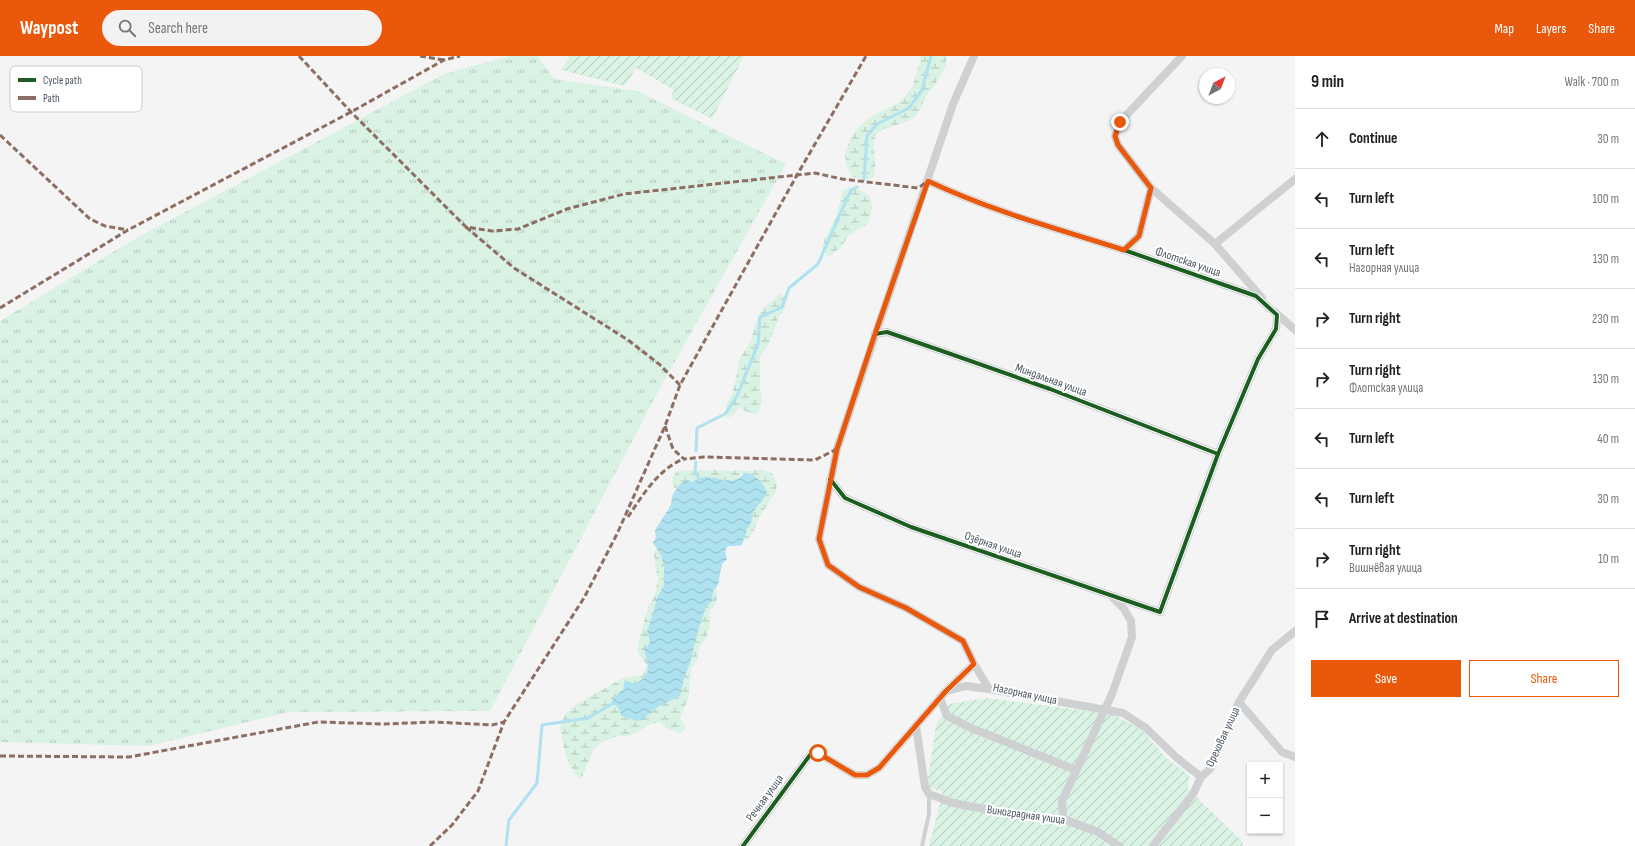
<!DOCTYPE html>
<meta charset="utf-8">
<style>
:root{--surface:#fff;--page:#f2f2f2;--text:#202124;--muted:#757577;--line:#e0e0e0;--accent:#ea580c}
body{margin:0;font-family:"Sofia Sans Condensed",sans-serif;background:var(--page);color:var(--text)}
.controls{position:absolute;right:12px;bottom:12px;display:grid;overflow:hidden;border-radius:0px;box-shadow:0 1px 3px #0004}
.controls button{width:36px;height:36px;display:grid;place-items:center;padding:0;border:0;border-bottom:1px solid var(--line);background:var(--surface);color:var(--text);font:20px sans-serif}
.compass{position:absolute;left:1199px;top:12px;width:36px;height:36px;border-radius:50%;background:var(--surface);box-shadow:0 1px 3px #0004;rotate:42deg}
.stop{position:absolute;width:12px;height:12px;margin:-9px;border:3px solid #ea580c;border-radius:50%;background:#fff}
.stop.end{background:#ea580c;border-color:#fff;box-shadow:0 1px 4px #0008}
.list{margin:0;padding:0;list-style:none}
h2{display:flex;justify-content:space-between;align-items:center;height:52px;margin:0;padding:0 16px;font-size:17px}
h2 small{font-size:13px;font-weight:400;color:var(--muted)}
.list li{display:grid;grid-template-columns:26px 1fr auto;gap:12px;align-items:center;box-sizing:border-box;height:60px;padding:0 16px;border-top:1px solid var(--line)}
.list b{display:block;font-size:15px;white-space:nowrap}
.list p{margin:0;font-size:13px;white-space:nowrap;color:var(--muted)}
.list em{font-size:13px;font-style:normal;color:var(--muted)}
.actions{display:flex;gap:8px;padding:12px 16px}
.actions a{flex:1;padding:9px 0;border:1px solid var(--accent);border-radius:0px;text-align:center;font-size:14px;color:var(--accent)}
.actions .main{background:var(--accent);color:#fff}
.icon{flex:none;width:22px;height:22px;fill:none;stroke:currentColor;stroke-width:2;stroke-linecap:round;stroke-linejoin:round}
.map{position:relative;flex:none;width:1295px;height:790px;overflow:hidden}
header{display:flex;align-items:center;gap:24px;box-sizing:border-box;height:56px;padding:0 20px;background:var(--accent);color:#fff}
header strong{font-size:19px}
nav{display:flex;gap:22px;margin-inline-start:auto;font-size:14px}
.search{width:280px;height:36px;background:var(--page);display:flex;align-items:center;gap:10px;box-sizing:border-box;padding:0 14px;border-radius:22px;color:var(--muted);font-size:15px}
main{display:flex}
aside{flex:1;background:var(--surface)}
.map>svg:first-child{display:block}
.grass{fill:url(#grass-tufts)}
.wetland{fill:url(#wetland-marsh)}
.garden{fill:url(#garden-furrows)}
.water{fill:url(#water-waves)}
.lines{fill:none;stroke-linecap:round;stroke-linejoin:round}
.stream{stroke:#aee2f0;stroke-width:3}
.service{stroke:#ced0d2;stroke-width:4}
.minor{stroke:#ced0d2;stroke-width:8}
.quiet{stroke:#8d6e63;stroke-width:3;stroke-dasharray:6 3;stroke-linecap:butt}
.cycleway-casing{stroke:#fff;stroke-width:6}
.cycleway{stroke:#1b5e20;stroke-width:4}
.route{stroke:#ea580c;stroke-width:5}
.labels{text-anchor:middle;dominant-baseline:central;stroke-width:4;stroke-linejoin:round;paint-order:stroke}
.street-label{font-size:12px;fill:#4a5661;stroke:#fff}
.key{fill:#fff;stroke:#c9ccd0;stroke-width:1}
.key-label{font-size:11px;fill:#4a5661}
</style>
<header>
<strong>Waypost</strong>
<div class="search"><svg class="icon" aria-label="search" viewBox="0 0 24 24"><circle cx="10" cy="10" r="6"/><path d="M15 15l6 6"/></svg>Search here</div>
<nav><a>Map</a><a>Layers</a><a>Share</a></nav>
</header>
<main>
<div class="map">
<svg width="1295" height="790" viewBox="0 0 1295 790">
<defs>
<pattern id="grass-tufts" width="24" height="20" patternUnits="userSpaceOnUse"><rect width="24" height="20" fill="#d9f2e3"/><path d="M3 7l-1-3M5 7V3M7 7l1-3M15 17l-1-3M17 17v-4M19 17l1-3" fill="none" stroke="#b2c7bb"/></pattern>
<pattern id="wetland-marsh" width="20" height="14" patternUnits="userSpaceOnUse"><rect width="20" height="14" fill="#d9f2e3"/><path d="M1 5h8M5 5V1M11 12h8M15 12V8" fill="none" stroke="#b2c7bb"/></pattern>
<pattern id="garden-furrows" width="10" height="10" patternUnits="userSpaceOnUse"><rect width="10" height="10" fill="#d9f2e3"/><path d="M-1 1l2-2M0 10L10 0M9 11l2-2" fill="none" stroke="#b2c7bb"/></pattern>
<pattern id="water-waves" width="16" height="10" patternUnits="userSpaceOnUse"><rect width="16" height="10" fill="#aee2f0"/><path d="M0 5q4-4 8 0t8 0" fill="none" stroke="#90bac6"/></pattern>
</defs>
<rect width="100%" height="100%" fill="#f4f4f4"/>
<path class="grass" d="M510,0H538L554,23L637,35L786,108L660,332L490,655L289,656L148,690L0,686V265L133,184L444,18Z"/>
<g class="wetland">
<path d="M921,0H946V10L933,32L928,37L920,53L913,63L882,74L875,79C872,93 877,107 874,121L868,124L852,121L846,109L845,100L849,86L856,74L870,61L900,46L913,30Z"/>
<path d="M853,131C876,140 874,145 868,168L849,179L841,191L829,201L822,193L825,182L836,162L843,134Z"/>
<path d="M780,238L787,242L785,252L779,261L769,287L760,301V330L762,345L758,358L749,357L739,351L732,360L727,362L726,350L733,335L740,302L751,285L754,271L762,253Z"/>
<path d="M760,413L772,417L777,428L776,436L759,461L754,474L748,484L742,483L750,419L741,417L736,426L674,432L672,422L677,415L702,414L751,415Z"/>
<path d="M658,493L665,500L668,525L659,546L656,570L650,575L655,587L650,596C653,611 651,623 643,636L624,637L621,646L625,657L637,659L644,657V652L641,647C646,640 647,642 654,639C667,633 673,623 679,611L683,613L689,608L693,578L704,553L710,543L712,531L717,533C718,543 716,548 710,555V571L706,583L699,592L697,604L691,613L689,640L680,662L686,672L680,677L666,672L660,666L647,669L638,676L628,680H617L602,686L593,694L581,724C571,714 565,701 563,687C562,681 562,677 560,671L565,659L572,651L621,623L642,619L647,609L637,596L639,584L648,552L655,539L658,522L655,510L654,495Z"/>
</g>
<g class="garden">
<path d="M570,0H744L712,63L671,42L674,34L636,12L625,30L561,14Z"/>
<path d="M988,642L1111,658L1141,673L1167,703L1189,719L1188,733L1240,783L1244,790H929L943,736L927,730L936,669L949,648Z"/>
</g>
<path class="water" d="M744,417C754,417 762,426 767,435L766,439L753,456L751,467L747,473L742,489L735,490H728L725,495L727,503L722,508L718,529L713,535L712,545L706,551L699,571L690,607L685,618L680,640L659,650L642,664L636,665L621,659L620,655L616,649H610L615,640L623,634L625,624L634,628C652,621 649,608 644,593L647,591L650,586L647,575L654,555L657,541L664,530V510L661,499L653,487L656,481L655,474L671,449L672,440L679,429L687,424L693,426C709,411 731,436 744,417Z"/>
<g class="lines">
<g class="stream">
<path d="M864,124L867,80L877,68L909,52L922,34L931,0"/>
<path d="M696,395L697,372L725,358L737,340L758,288L760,261L782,251L789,232L818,208L851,134L857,131"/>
<path d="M696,406L695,415L698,421"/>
<path d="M506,790L509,764L537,727L542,669L588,662L610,649"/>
</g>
<path class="service" d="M922,790L929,758V739"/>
<g class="minor">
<path d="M974,0L953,48L837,393L819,483L828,509L859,531L906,552L963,585L974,608L989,633L1123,657L1146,672L1177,702L1201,721"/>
<path d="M1182,0L1120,66L1115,80L1118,89L1151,132L1215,188L1262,242"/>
<path d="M1215,188L1295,123"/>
<path d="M1124,194L1139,180L1151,132"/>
<path d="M1275,256L1295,274"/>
<path d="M875,278L887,276L945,296L1050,333L1218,398"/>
<path d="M830,423L845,442L911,471L1160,556L1218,398L1258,303L1276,273L1277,259L1256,240L1124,194L1018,161L959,139L928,125"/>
<path d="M947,635L966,630L989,633"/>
<path d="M940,642L947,660L971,672L1076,714"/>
<path d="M1239,646L1282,696L1295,701"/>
<path d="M916,670L925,731L929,738L953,747L1026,761L1063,763L1098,776L1119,790"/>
<path d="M1063,763L1062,745L1112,638L1132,581L1131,565L1124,553L1113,542"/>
<path d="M743,790L810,699L818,697L855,719H867L879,712L946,635L974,608"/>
<path d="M1153,790L1193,738L1201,721L1210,713L1239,646L1272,594L1295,575"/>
</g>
<g class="quiet">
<path d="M299,0L351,56L466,171L492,175L518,173L567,153L624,138L797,119L815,117L842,123L918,132L928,125"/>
<path d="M420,0L444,4"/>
<path d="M0,79L90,163L105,170L128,174"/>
<path d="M466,171L514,212L628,284L659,308L680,329"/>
<path d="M0,252L128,174L351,56L444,4L460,0"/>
<path d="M665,370L673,393L684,403L704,401L815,404L837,393"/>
<path d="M628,461C642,440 659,412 684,403"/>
<path d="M0,700L129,701L318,666L384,668L435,666L492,669L504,666"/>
<path d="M430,790L452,769L478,735L504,666L584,542L617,478L665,370L680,329L797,119L866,0"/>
</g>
<defs>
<g id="cycleway">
<path d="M875,278L887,276L945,296L1050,333L1218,398"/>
<path d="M830,423L845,442L911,471L1160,556L1218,398L1258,303L1276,273L1277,259L1256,240L1124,194L1018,161L959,139L928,125"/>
<path d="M743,790L810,699L818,697L855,719H867L879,712L946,635L974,608"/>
</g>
</defs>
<use href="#cycleway" class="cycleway-casing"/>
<use href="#cycleway" class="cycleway"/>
</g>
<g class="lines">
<path class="route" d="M818,697L855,719H867L879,712L946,635L974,608L963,585L906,552L859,531L828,509L819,483L837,393L875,278L928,125C991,155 1058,173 1124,194L1139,180L1151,132L1118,89L1115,80L1120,66"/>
</g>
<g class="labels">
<g class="street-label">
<text transform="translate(1188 206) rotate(19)">Флотская улица</text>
<text transform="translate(1051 324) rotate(20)">Миндальная улица</text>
<text transform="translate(993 489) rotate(19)">Озёрная улица</text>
<text transform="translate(1025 638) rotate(12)">Нагорная улица</text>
<text transform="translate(1223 681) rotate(-65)">Ореховая улица</text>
<text transform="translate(765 742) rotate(-54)">Речная улица</text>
<text transform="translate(1026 759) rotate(8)">Виноградная улица</text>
</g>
</g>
<rect x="10" y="10" width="132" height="46" rx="6" class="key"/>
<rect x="18" y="22" width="18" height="4" fill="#1b5e20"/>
<rect x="18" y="40" width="18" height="4" fill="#8d6e63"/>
<g class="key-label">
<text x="43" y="28">Cycle path</text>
<text x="43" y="46">Path</text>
</g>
</svg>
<div class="controls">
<button>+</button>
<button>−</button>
</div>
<svg class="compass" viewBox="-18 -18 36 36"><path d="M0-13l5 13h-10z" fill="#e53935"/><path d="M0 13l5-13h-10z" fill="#757577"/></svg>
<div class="stop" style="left:818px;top:697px"></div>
<div class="stop end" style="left:1120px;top:66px"></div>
</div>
<aside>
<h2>9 min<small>Walk · 700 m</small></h2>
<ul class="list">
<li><svg class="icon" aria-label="ahead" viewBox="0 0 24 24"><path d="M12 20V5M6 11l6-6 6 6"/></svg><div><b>Continue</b></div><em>30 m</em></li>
<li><svg class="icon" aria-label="left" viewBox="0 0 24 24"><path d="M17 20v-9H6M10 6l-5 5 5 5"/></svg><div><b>Turn left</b></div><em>100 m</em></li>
<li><svg class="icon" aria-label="left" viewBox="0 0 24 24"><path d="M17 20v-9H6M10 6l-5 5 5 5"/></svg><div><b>Turn left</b><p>Нагорная улица</p></div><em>130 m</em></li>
<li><svg class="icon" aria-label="right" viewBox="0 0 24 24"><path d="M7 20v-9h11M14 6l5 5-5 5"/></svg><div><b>Turn right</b></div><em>230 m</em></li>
<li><svg class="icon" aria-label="right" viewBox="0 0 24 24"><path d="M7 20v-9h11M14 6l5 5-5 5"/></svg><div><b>Turn right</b><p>Флотская улица</p></div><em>130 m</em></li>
<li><svg class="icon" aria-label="left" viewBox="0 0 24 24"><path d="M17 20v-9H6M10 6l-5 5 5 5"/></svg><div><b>Turn left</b></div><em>40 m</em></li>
<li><svg class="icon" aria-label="left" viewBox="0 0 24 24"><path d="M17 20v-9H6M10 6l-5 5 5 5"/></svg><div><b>Turn left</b></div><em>30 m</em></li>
<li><svg class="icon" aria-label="right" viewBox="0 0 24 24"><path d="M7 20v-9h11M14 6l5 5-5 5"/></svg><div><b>Turn right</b><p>Вишнёвая улица</p></div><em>10 m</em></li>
<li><svg class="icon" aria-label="arrive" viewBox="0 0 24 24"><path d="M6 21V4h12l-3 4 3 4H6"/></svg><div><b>Arrive at destination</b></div></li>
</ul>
<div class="actions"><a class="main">Save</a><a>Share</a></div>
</aside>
</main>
